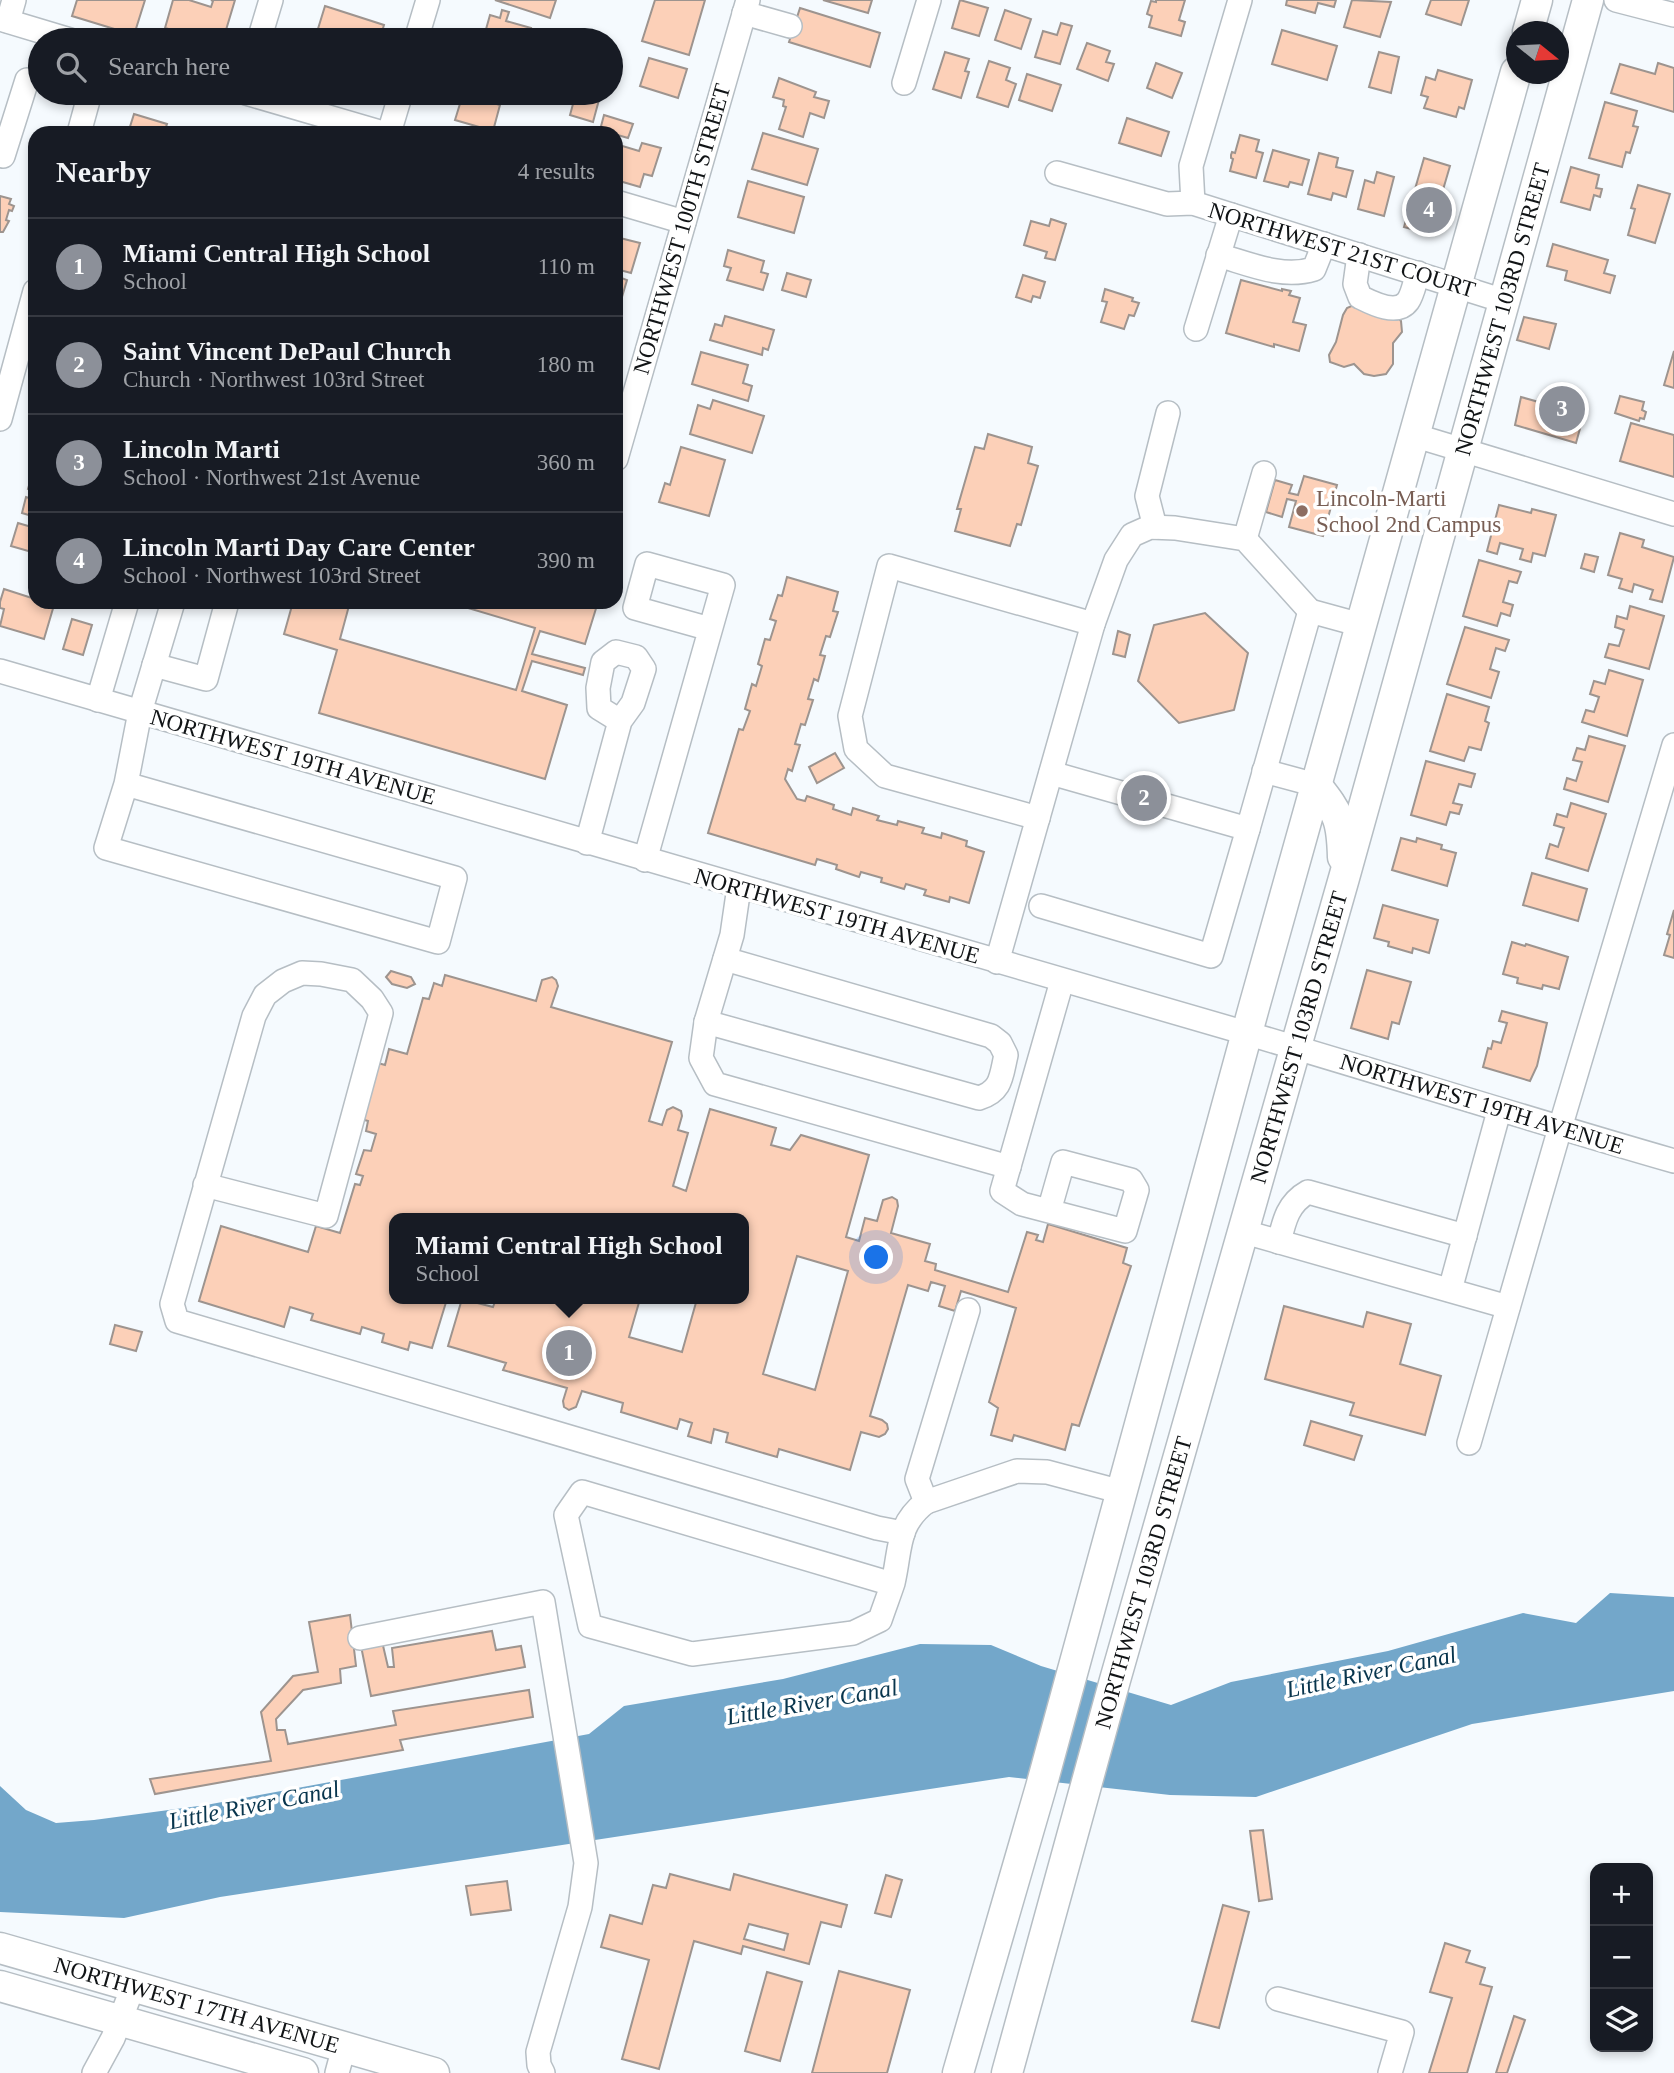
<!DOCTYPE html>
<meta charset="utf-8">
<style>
:root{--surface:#171b24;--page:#20242c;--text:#f1f3f6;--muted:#9ea1a6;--line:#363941;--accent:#8c9099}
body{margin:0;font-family:"Times New Roman",serif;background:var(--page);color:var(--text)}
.controls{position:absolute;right:21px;bottom:21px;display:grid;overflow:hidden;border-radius:14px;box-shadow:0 4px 10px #0003}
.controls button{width:63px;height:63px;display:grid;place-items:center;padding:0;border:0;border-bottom:2px solid var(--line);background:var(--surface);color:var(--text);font:35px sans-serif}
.compass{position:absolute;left:1506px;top:21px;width:63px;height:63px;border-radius:50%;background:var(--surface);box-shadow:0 4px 10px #0003;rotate:108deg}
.you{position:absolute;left:877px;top:1258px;width:24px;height:24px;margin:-18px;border:5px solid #fff;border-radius:50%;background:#1a73e8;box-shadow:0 0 0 10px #1a73e833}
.badge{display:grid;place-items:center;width:46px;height:46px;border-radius:50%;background:var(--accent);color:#fff;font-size:23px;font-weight:700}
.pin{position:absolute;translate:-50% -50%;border:4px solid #fff;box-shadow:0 2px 7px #0006}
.popup{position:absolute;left:389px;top:1213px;width:360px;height:91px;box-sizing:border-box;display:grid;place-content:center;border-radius:14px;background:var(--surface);filter:drop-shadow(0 2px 5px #0005);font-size:23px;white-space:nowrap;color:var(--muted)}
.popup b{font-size:26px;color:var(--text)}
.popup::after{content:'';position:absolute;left:50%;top:100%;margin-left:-14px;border:14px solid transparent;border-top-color:var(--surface)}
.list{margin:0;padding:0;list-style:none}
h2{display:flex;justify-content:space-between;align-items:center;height:91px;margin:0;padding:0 28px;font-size:30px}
h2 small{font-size:23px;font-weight:400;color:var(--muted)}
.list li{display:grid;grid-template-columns:46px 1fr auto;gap:21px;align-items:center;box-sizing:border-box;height:98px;padding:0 28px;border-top:2px solid var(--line)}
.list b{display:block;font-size:26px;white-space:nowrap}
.list p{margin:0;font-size:23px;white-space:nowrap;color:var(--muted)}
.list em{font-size:23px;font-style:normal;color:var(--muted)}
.icon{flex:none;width:38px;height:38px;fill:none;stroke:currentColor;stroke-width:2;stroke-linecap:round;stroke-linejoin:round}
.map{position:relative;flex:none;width:1674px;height:2073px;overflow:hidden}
.search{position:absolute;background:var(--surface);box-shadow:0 4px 10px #0003;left:28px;top:28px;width:595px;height:77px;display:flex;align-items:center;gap:18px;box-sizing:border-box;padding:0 24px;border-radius:38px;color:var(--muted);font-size:26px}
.panel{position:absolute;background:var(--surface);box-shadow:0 4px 10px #0003;left:28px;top:126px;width:595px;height:483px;border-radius:21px}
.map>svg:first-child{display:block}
.water{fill:#73a7ca}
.building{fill:#fcd0b8;stroke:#9d948f;stroke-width:2;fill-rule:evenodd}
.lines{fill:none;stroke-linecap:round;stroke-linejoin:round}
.minor-casing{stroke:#b6bec4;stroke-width:26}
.major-casing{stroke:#b6bec4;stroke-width:33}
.minor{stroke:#fff;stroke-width:23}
.major{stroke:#fff;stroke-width:30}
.education-dot{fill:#8d6e63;stroke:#fff;stroke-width:2.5}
.labels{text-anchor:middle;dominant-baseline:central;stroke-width:7;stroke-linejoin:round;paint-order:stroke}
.street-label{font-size:23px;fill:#111416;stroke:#fff}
.education-label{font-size:23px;fill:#785e54;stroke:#fff;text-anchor:start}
.water-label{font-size:24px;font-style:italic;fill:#08354d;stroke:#fff}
</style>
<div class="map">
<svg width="1674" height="2073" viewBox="0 0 1674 2073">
<rect width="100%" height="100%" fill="#f5fafe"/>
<path class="water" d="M1610,1593L1674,1597V1691L1472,1724L1256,1797L1170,1795L1009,1777L220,1897L124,1918L0,1912V1786L26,1810L56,1823L94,1820L206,1805L589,1734L624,1706L783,1679L920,1644L991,1645L1041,1666L1171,1705L1231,1682L1388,1651L1523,1613L1576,1623Z"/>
<g class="building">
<path d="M77,0H145L134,35L72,16Z"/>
<path d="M173,0H189L211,7L213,1L211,0H235L223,40H206L165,28Z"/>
<path d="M495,0H556L550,18Z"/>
<path d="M655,0H705L689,55L642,41Z"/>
<path d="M823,0H872L868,13Z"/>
<path d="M960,0L988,8L979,36L952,28Z"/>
<path d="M1156,0H1185L1179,20L1185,22L1181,36L1149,27L1152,16L1147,14L1151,1L1156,2Z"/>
<path d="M1287,0H1336L1334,7L1318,3L1315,13L1286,5Z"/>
<path d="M1352,0L1391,2L1380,37L1344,27Z"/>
<path d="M1431,0H1469L1461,25L1426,14Z"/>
<path d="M325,6L384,25L381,35L375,33L373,40H345L317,32Z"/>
<path d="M800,8L880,33L870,67L789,42Z"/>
<path d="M502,10L509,12L506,21L531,28L528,40H483L490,15L500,18Z"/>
<path d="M1005,10L1031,19L1021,49L995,40Z"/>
<path d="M1061,23L1072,26L1060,64L1035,57L1043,31L1057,35Z"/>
<path d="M1282,30L1337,46L1327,80L1272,64Z"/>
<path d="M1087,43L1110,51L1106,62L1114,64L1108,81L1077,69Z"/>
<path d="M945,52L969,59L965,71L969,72L961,98L933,89Z"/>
<path d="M1379,52L1399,57L1391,93L1369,87Z"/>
<path d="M649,58L687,69L678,98L640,86Z"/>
<path d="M989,61L1010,68L1006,80L1016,84L1008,107L977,97Z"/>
<path d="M1156,63L1182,73L1172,98L1147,88Z"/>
<path d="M1658,63L1674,68V112L1611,93L1620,64L1655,74Z"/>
<path d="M1438,70L1472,80L1464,109L1459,107L1456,117L1424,108L1428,97L1421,95L1426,77L1435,80Z"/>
<path d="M1027,74L1061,85L1052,111L1019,100Z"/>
<path d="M779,78L816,92L814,97L829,101L824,118L810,113L803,137L779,129L786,107L783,106L784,100L773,97Z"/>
<path d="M576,93L600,96L593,122L570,115Z"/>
<path d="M463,94L500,105L493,131L455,120Z"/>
<path d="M1605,102L1637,111L1633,126L1638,127L1630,153L1626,152L1622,167L1589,158Z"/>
<path d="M134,114L167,124L164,133H128Z"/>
<path d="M604,115L633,124L628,138L600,130Z"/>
<path d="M1127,118L1169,132L1161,156L1119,143Z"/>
<path d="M763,133L818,149L807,185L752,169Z"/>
<path d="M1240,135L1259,140L1256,151L1263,153L1256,178L1230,171L1233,159L1231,158V155L1232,152L1235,153Z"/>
<path d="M642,143L661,148L652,176L644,174L640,187L616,180L620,167L616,166V144L639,151Z"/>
<path d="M1273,150L1309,160L1302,185L1290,182L1288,187L1264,181Z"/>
<path d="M1319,153L1338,158L1336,167L1353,171L1346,197L1333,193L1331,200L1308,194Z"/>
<path d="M1424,158L1450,166L1430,234L1404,227Z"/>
<path d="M1571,167L1599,175L1596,188L1602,189L1600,197L1594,195L1590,210L1561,202Z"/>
<path d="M1377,172L1394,177L1384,216L1358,209L1365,180L1374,183Z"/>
<path d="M748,181L804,197L794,233L738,217Z"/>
<path d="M1638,185L1670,194L1655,243L1628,235L1635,209L1631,208Z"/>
<path d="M0,196L11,199L9,204L14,206L12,211L9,210L6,220L9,221L3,232H0Z"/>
<path d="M1051,219L1066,224L1055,260L1045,258L1047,252L1024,245L1031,221L1049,226Z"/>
<path d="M616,237L640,243L631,273L616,269Z"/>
<path d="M1553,244L1608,260L1604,273L1615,276L1610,293L1565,280L1567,271L1547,266Z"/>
<path d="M728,250L764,261L761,272L768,274L763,290L727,280L731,268L724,266Z"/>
<path d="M787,273L811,280L806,297L782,290Z"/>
<path d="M1023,275L1045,282L1040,298L1033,296L1031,302L1016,297Z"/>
<path d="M616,276L627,280L619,307L616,306Z"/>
<path d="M1241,280L1282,291V289L1291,291L1289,295L1300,298L1293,322L1306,325L1299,351L1274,344V347L1226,333Z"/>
<path d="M1105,289L1133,298L1132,301L1139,303L1134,316L1129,315L1124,329L1101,322L1107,302L1102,301Z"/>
<path d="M1356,304L1395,315L1401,321L1402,332L1393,343V364L1386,374L1374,376L1364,374L1354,364L1344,367L1330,362L1329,355L1336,342L1343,315L1347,308Z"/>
<path d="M725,316L774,330L768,350L763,348L762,355L710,340L715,324L722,326Z"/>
<path d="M1524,317L1556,324L1549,349L1517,340Z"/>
<path d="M1674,351V388L1664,385Z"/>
<path d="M701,352L748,365L743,383L752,386L748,401L692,384Z"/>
<path d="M1620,396L1644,402L1642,410L1646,412L1644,419L1640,418L1639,421L1615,413Z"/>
<path d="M1521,397L1553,406L1555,398L1586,407L1576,443L1515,425Z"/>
<path d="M713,400L764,416L752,453L690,434L698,405L710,409Z"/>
<path d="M1631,423L1674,435V477L1620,461Z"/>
<path d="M988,434L1032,447L1028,463L1038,466L1021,525L1017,524L1010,546L955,531L961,509H957L975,447L984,449Z"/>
<path d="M681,447L725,460L709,516L659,502L665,483L670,485Z"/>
<path d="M32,475L35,476V517L22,513L26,497L29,498L32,491L28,489Z"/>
<path d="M1304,476L1337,485L1323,536L1289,527L1296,501L1287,499L1282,517L1266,512L1275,480L1292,485L1289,493L1298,495Z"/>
<path d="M1499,505L1531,513L1532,509L1556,515L1545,556L1533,553L1531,562L1520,559L1523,549L1500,543L1497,554L1487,551Z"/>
<path d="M18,523L35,528V553L11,546Z"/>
<path d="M1620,533L1644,540L1642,547L1674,557L1662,602L1650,599L1653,590L1634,584L1632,592L1619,588L1622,579L1608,575Z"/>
<path d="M1585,554L1598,557L1594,572L1581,568Z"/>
<path d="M1479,560L1521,572L1517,583L1509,581L1503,602L1513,605L1510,616L1501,613L1497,626L1463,616Z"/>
<path d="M787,577L838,592L833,611L838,612L830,637L826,636L820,655L825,656L818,681L814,679L808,699L813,700L805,725L801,724L795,744L800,745L792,771L788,769L785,779L797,799L805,801L807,796L834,805L833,809L851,815L853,808L879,816L877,820L897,825L898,821L924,828L922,833L941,838L942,833L967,841L966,846L984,852L969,903L950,897L949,902L924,895L926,890L906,884L904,889L881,882L882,878L861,872L859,877L836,869L837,865L817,859L815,865L708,833L739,729L743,730L750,711L745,709L752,684L756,686L762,666L758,664L765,639L770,640L776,621L770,619L778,595L782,596Z"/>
<path d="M4,589L35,599V602L54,605L44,639L0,626L4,609L0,608V602Z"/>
<path d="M293,602H350L340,639L516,690L535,628L448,602H598L585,644L540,631L532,654L585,668L583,675L532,661L522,691L567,705L545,779L319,713L337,650L284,634Z"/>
<path d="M1630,606L1664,616L1649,669L1605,657L1609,644L1619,646L1624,630L1615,627L1617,616L1627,619Z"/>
<path d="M1205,613L1248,653L1234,710L1179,723L1138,681L1154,625Z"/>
<path d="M72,619L92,625L83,655L63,649Z"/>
<path d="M1465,627L1509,640L1505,651L1496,648L1490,669L1499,672L1491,698L1447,684Z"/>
<path d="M1118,631L1130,635L1125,657L1113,654Z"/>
<path d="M1609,670L1643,680L1627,736L1582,722L1586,710L1594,712L1599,697L1590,694L1594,681L1605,684Z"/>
<path d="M1447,694L1489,707L1485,721L1489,723L1481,750L1469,747L1464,761L1430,751Z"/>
<path d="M1589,736L1625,746L1608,802L1564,789L1567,778L1576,781L1582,762L1573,760L1577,748L1585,750Z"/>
<path d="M835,753L844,768L817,783L809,767Z"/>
<path d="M1426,761L1475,774L1471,787L1459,784L1453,803L1462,805L1459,814L1450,812L1446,825L1411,815Z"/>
<path d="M1571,803L1606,814L1588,871L1546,858L1550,844L1558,847L1564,828L1554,825L1557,814L1567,817Z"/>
<path d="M1401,838L1416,842L1417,838L1442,845L1441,849L1456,853L1447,886L1392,870Z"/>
<path d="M1532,873L1587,889L1578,921L1523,905Z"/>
<path d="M1383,905L1438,920L1429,953L1413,948L1412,953L1388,946L1389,942L1374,938Z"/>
<path d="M1674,910V958L1664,955L1670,935L1667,934Z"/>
<path d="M1512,942L1525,946L1526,944L1568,957L1559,989L1543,985L1542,989L1517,983L1518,978L1503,974Z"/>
<path d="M1367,970L1411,982L1399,1024L1392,1022L1388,1039L1351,1028Z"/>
<path d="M391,971L411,977L415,984L407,988L392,984L386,977Z"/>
<path d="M445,975L536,1001L542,980L552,977L556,980L558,986L551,1007L672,1042L649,1121L662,1125L667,1110L673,1107L681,1111L682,1116L678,1130L688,1133L673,1186L686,1191L710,1109L776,1128L771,1145L790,1150L801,1135L869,1155L846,1237L859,1241L865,1218L877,1221L883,1200L892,1197L897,1200L898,1206L891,1233L930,1244L925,1261L936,1264L935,1270L1008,1292L1027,1232L1038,1235L1036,1240L1043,1242L1048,1224L1127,1248L1123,1263L1131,1266L1079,1426L1072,1424L1065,1450L1014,1435L1012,1441L991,1435L998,1408L989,1402L1016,1308L961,1291L955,1311L939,1306L945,1286L931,1282L928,1291L908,1285L870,1416L882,1420L887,1424L888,1429L885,1434L879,1437L861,1432L850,1470L779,1449L777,1457L726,1442L728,1433L714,1429L711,1443L688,1436L692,1423L680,1419L677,1429L621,1412L623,1403L582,1391L576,1407L569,1410L564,1407L563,1401L567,1388L503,1370L506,1363L448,1346L462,1299L493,1307L496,1299H640L629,1337L682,1352L697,1299H744V1218H394V1299H447L432,1348L410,1342L408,1350L382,1342L384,1334L362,1327L360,1334L311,1320L313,1314L290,1307L284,1327L199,1301L221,1226L308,1252L316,1226L340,1233L355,1184L360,1185L363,1176L356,1174L364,1150L371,1151L376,1134L366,1131L368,1121L361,1119L378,1063L385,1065L389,1049L407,1054L423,998L429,999L434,983L442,986ZM797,1256L848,1271L815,1390L763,1374Z"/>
<path d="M1502,1011L1547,1023L1537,1066L1530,1081L1483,1067L1488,1048L1491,1049L1493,1041L1501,1043L1507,1023L1499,1021Z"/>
<path d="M1284,1306L1363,1327L1367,1312L1411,1324L1400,1364L1441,1376L1425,1435L1350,1415L1354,1403L1265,1379Z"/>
<path d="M115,1325L142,1332L136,1351L110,1344Z"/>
<path d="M1311,1421L1362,1436L1354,1460L1304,1445Z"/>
<path d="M350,1615L356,1666L340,1669L341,1683L303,1690L276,1719L277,1730H285L288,1744L396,1725L393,1711L529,1690L533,1717L400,1740L403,1750L155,1794L150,1779L271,1761L261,1712L293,1676L318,1672L309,1622Z"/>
<path d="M492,1631L496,1650L521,1646L525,1667L371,1696L360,1641L381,1637L388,1667H394L392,1648Z"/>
<path d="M1263,1830L1272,1899L1259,1901L1250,1831Z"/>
<path d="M670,1874L730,1890L734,1874L847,1905L841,1927L821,1922L809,1964L743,1946L741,1954L694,1941L659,2069L622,2059L649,1960L601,1947L610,1915L642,1924L653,1885L666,1888ZM749,1924L788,1934L784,1950L744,1939Z"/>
<path d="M886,1875L902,1880L891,1917L875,1913Z"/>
<path d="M507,1881L511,1910L471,1915L466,1886Z"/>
<path d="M1223,1905L1249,1912L1219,2028L1192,2021Z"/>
<path d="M1445,1943L1470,1951L1466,1962L1485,1968L1480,1984L1492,1987L1467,2073H1429L1452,1998L1430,1992Z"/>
<path d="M839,1971L910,1990L887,2073H812Z"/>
<path d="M767,1972L802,1982L780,2061L745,2051Z"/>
<path d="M1514,2016L1525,2020L1507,2073H1496Z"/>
</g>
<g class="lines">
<defs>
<g id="minor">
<path d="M1616,0L1674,15"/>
<path d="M744,13L790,26"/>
<path d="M0,19L70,40"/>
<path d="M8,21L14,0"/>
<path d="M259,40L271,0"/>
<path d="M416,40L428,0"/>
<path d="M904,83L929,0"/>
<path d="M246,93L383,133"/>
<path d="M79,133L90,93"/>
<path d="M389,133L401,93"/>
<path d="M0,155L3,156L27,80"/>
<path d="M1057,173L1167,204L1193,203L1504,301"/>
<path d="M616,202L684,222"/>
<path d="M1193,203L1191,166L1240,0"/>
<path d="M1218,255C1250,264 1282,279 1314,269L1324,244"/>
<path d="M1359,255L1355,284L1360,297C1372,303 1397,316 1408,301C1413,294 1415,281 1418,273"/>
<path d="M1196,329L1231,215"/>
<path d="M0,419L35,291"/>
<path d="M1413,435L1674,514"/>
<path d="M616,459L748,0"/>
<path d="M1155,527L1147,496L1168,413"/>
<path d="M1245,539L1264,473"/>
<path d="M154,665L206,679L227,602"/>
<path d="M0,671C415,793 831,911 1246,1033C1389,1075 1531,1120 1674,1161"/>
<path d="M98,700L127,602"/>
<path d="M1264,771L1316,785"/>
<path d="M126,784L455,878L438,942L106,848L126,784L140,712L173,602"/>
<path d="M1038,818L885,776L856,749L850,716L889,566L1093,624"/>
<path d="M1248,829L1310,611L1361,625"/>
<path d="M587,843L620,721L633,703L644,669L636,657L616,652L603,662L598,688L599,708L620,721"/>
<path d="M645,860L723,585L647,564L635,608L710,629"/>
<path d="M739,887L732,935L706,1022L701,1058L715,1084L1009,1167"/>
<path d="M1041,906L1211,956L1248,829L1051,773"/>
<path d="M997,962L1093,624L1116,560L1132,535L1150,527L1175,528L1245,539L1310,611"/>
<path d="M706,1022L979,1098C1002,1091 1001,1076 1006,1055L1000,1043L991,1036L725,959"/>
<path d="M205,1185L326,1216L381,1013L372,999L352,980L321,974L302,973L283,981L265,995L254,1016L172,1304L177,1321L877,1528L903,1533"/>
<path d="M1049,1211L1063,1162L1131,1180L1137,1190L1125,1231L1022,1204L1002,1191L1062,981"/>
<path d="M1241,1231L1508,1307"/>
<path d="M1279,1242C1284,1221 1288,1203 1308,1192L1465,1236"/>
<path d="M1450,1290L1499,1111"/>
<path d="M968,1310L917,1479L926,1502L1017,1471L1047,1472L1122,1492"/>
<path d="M1469,1443L1560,1128L1674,745"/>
<path d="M892,1584L582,1492L566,1515L590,1626L692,1654L853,1633L880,1620C884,1608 889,1595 893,1583C901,1549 896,1525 926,1502"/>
<path d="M360,1638L543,1602L586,1863L580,1907L538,2052L539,2065L543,2073"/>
<path d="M1278,1999L1402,2032L1390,2073"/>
<path d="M94,2073L113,2038L133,1987"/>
<path d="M337,2073L344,2047"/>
</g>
<g id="major">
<path d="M1528,32L1537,0"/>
<path d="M1316,785C1339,814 1342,820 1343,857"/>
<path id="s1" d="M0,1948L434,2073"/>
<path d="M0,1986L303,2073"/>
<path d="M958,2073L1041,1787L1254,1007L1516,72"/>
<path id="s2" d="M1007,2073L1115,1680L1344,878L1588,0"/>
</g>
</defs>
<use href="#minor" class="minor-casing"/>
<use href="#major" class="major-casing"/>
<use href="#minor" class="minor"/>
<use href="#major" class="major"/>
</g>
<circle class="education-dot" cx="1302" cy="511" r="7"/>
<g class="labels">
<g class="street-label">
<text transform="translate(682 229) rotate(-74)">NORTHWEST 100TH STREET</text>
<text transform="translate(1342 250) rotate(17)">NORTHWEST 21ST COURT</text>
<text stroke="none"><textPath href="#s2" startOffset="1832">NORTHWEST 103RD STREET</textPath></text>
<text transform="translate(293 757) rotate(16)">NORTHWEST 19TH AVENUE</text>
<text transform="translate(837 916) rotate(16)">NORTHWEST 19TH AVENUE</text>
<text stroke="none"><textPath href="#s2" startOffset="1076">NORTHWEST 103RD STREET</textPath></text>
<text transform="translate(1482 1104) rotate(17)">NORTHWEST 19TH AVENUE</text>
<text stroke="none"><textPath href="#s2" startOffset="509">NORTHWEST 103RD STREET</textPath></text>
<text stroke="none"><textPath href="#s1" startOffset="205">NORTHWEST 17TH AVENUE</textPath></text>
</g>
<g class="education-label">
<text x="1316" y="498">Lincoln-Marti<tspan x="1316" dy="26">School 2nd Campus</tspan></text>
</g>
<g class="water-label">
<text transform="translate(1371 1672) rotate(-12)">Little River Canal</text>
<text transform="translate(812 1702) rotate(-10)">Little River Canal</text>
<text transform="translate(254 1805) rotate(-11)">Little River Canal</text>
</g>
</g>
</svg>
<div class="controls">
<button>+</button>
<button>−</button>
<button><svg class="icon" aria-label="layers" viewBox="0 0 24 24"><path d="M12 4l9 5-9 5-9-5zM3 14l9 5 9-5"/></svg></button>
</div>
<svg class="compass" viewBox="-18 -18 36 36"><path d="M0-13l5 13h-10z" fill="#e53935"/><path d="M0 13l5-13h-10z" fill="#9ea1a6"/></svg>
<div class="you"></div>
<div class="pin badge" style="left:569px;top:1353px">1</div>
<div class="popup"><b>Miami Central High School</b>School</div>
<div class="pin badge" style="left:1144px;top:798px">2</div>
<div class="pin badge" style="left:1562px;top:409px">3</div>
<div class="pin badge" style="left:1429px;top:210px">4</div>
<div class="search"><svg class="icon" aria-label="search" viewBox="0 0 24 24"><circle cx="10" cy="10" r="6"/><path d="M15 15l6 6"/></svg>Search here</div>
<section class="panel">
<h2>Nearby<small>4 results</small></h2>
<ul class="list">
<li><span class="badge">1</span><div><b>Miami Central High School</b><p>School</p></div><em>110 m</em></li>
<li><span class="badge">2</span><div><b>Saint Vincent DePaul Church</b><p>Church · Northwest 103rd Street</p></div><em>180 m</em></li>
<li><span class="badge">3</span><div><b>Lincoln Marti</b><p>School · Northwest 21st Avenue</p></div><em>360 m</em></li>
<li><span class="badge">4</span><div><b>Lincoln Marti Day Care Center</b><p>School · Northwest 103rd Street</p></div><em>390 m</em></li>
</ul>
</section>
</div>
